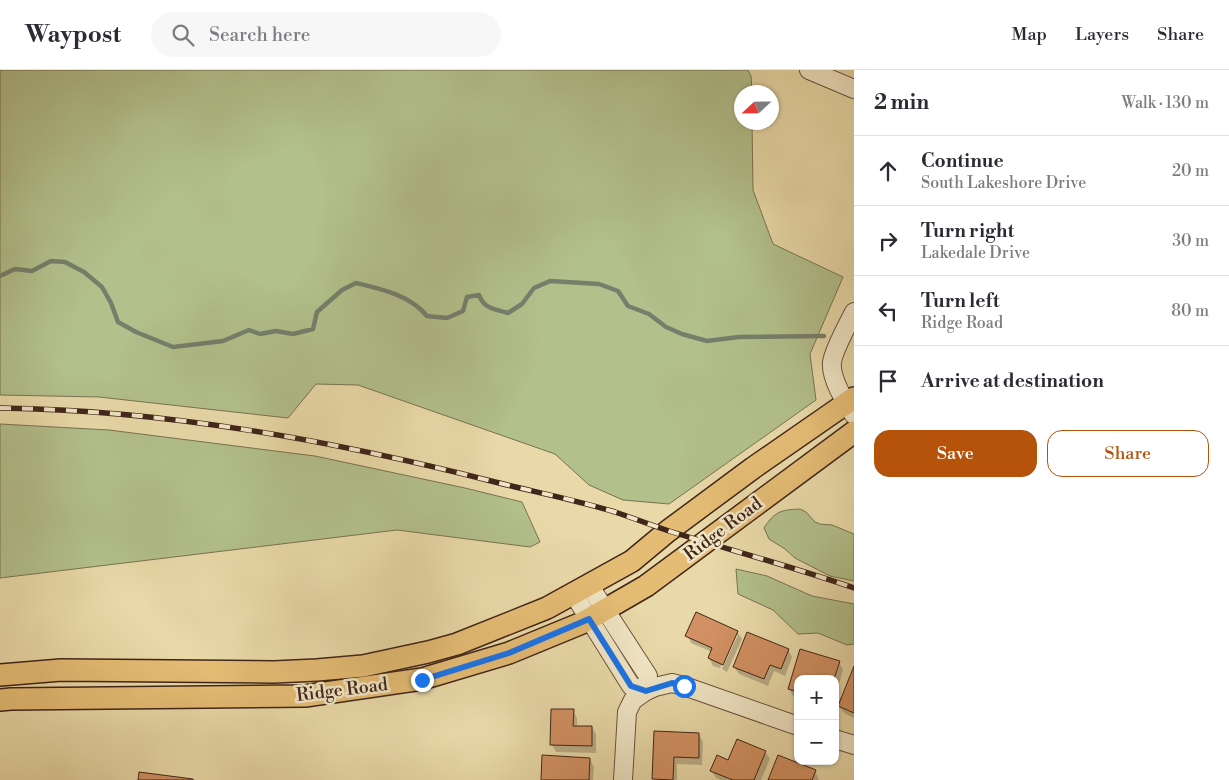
<!DOCTYPE html>
<meta charset="utf-8">
<style>
:root{--surface:#fff;--page:#f7f7f7;--text:#2b2b33;--muted:#7c7c81;--line:#e1e1e2;--accent:#b45309}
body{margin:0;font-family:"Libre Bodoni",serif;background:var(--page);color:var(--text)}
.controls{position:absolute;right:15px;bottom:15px;display:grid;overflow:hidden;border-radius:10px;box-shadow:0 1px 4px #0004}
.controls button{width:45px;height:45px;display:grid;place-items:center;padding:0;border:0;border-bottom:1px solid var(--line);background:var(--surface);color:var(--text);font:25px sans-serif}
.compass{position:absolute;left:734px;top:15px;width:45px;height:45px;border-radius:50%;background:var(--surface);box-shadow:0 1px 4px #0004;rotate:248deg}
.stop{position:absolute;width:15px;height:15px;margin:-11px;border:4px solid #1a73e8;border-radius:50%;background:#fff}
.stop.end{background:#1a73e8;border-color:#fff;box-shadow:0 1px 5px #0008}
.list{margin:0;padding:0;list-style:none}
h2{display:flex;justify-content:space-between;align-items:center;height:65px;margin:0;padding:0 20px;font-size:21px}
h2 small{font-size:16px;font-weight:400;color:var(--muted)}
.list li{display:grid;grid-template-columns:32px 1fr auto;gap:15px;align-items:center;box-sizing:border-box;height:70px;padding:0 20px;border-top:1px solid var(--line)}
.list b{display:block;font-size:19px;white-space:nowrap}
.list p{margin:0;font-size:16px;white-space:nowrap;color:var(--muted)}
.list em{font-size:16px;font-style:normal;color:var(--muted)}
.actions{display:flex;gap:10px;padding:15px 20px}
.actions a{flex:1;padding:11px 0;border:1px solid var(--accent);border-radius:15px;text-align:center;font-size:18px;color:var(--accent)}
.actions .main{background:var(--accent);color:#fff}
.icon{flex:none;width:28px;height:28px;fill:none;stroke:currentColor;stroke-width:2;stroke-linecap:round;stroke-linejoin:round}
.map{position:relative;flex:none;width:854px;height:710px;overflow:hidden}
header{display:flex;align-items:center;gap:30px;box-sizing:border-box;height:70px;padding:0 25px;background:var(--surface);border-bottom:1px solid var(--line)}
header strong{font-size:24px}
nav{display:flex;gap:28px;margin-inline-start:auto;font-size:18px}
.search{width:350px;height:45px;background:var(--page);display:flex;align-items:center;gap:12px;box-sizing:border-box;padding:0 18px;border-radius:28px;color:var(--muted);font-size:19px}
main{display:flex}
aside{flex:1;background:var(--surface)}
.map>svg:first-child{display:block}
.green{fill:#b2c08b;stroke:#797252}
.shadow{fill:#0003}
.lines{fill:none;stroke-linecap:round;stroke-linejoin:round}
.stream{stroke:#757f6c;stroke-width:4.5}
.building{fill:#d29162;stroke:#40251a}
.minor-casing{stroke:#6a523e;stroke-width:20}
.major-casing{stroke:#40251a;stroke-width:24}
.minor{stroke:#f1e6c6;stroke-width:18}
.major{stroke:#e4bc74;stroke-width:21}
.rail-casing{stroke:#40251a;stroke-width:5.5}
.rail{stroke:#f1e6c6;stroke-width:4;stroke-dasharray:11;stroke-linecap:butt}
.route{stroke:#1a73e8;stroke-width:6}
.labels{text-anchor:middle;dominant-baseline:central;stroke-width:5;stroke-linejoin:round;paint-order:stroke}
.street-label{font-size:18px;fill:#40251a;stroke:#f1e6c6}
</style>
<header>
<strong>Waypost</strong>
<div class="search"><svg class="icon" aria-label="search" viewBox="0 0 24 24"><circle cx="10" cy="10" r="6"/><path d="M15 15l6 6"/></svg>Search here</div>
<nav><a>Map</a><a>Layers</a><a>Share</a></nav>
</header>
<main>
<div class="map">
<svg width="854" height="710" viewBox="0 0 854 710">
<rect width="100%" height="100%" fill="#e9d9a8"/>
<filter id="stains"><feTurbulence type="fractalNoise" baseFrequency=".004" numOctaves="4"/><feColorMatrix values="0 0 0 0 .2 0 0 0 0 .09 0 0 0 0 .02 0 0 0 .5 -.17"/></filter>
<radialGradient id="worn" r=".72"><stop offset=".6" stop-color="#630" stop-opacity="0"/><stop offset="1" stop-color="#630" stop-opacity=".3"/></radialGradient>
<g class="green">
<path d="M0,0H748L751,6L752,22H742V52L752,53L753,120L773,174L843,207L810,284L816,330L669,434L623,430L589,415L555,384L358,315L316,314L288,348L99,327L0,325Z"/>
<path d="M0,354L109,360L315,386L465,418L522,432L540,472L530,477L397,460L0,508Z"/>
<path d="M800,439L806,442L815,452L820,454L832,455L854,464V511L830,506L795,488L785,479L769,469L764,458C775,441 781,440 800,439Z"/>
<path d="M736,499L767,506L812,526L854,534V574L847,575L818,563L798,564L773,540L738,524Z"/>
</g>
<g class="shadow">
<path d="M737,562L742,569L727,602L722,599L738,565H735L720,598L713,596L709,588L712,582L691,573L687,565Z"/>
<path d="M788,580L792,587L785,606L774,601L768,616L739,604L734,597Z"/>
<path d="M801,580L839,592L843,600L836,624L835,609H798V628L793,626L789,619Z"/>
<path d="M854,599V648L844,643L839,636Z"/>
<path d="M573,640L577,648V657H592L596,664V683L556,682L552,675Z"/>
<path d="M655,662L699,664L703,672L702,695L677,694V710H654Z"/>
<path d="M765,682L770,689L761,710H721L716,708L712,701L729,692Z"/>
<path d="M590,689L594,697L593,710H542Z"/>
<path d="M815,701L819,710H769Z"/>
</g>
<g class="lines">
<path class="stream" d="M0,206L15,199L32,201L51,191L65,192L84,202L102,217L111,233L118,252L136,262L173,277L223,271L249,260L260,264L276,261L293,264L313,259L317,242L342,220L356,213C381,219 410,225 427,246L447,248L463,241L467,227L479,225C484,239 495,239 508,243L522,234L534,218L550,211L599,214L618,221L628,236L649,244L666,257L682,264L707,271L739,267L824,266"/>
</g>
<g class="building">
<path d="M696,542L738,561L723,595L708,588L712,578L685,566Z"/>
<path d="M747,562L789,579L781,599L770,595L764,609L733,597Z"/>
<path d="M800,579L840,591L834,609H798V622L788,619Z"/>
<path d="M854,596V643L838,636Z"/>
<path d="M551,639H574L573,656H592V676L550,675Z"/>
<path d="M654,661L699,663V688L674,687L673,710L652,709Z"/>
<path d="M737,669L766,681L754,710H733L710,701L717,685L728,690Z"/>
<path d="M542,685L590,688L589,710H541Z"/>
<path d="M778,685L816,700L812,710H768Z"/>
<path d="M139,702L193,709V710H138Z"/>
</g>
<g class="lines">
<defs>
<g id="minor">
<path d="M809,0L854,19"/>
<path d="M854,242C848,254 834,279 832,292C830,307 845,333 854,345"/>
<path d="M589,515L648,606L646,621"/>
<path d="M573,523L631,616L646,621"/>
<path d="M835,669L854,675"/>
<path d="M623,710L627,642L633,630L646,621L655,617L672,613L684,616L798,656"/>
</g>
<g id="major">
<path d="M0,605L61,600L274,602L317,600L363,596L428,582L457,574L547,538L632,491L668,461L753,398L854,328"/>
<path d="M0,630L11,629L305,626L422,609L509,583L582,553L646,516L854,362"/>
</g>
</defs>
<use href="#minor" class="minor-casing"/>
<use href="#major" class="major-casing"/>
<use href="#minor" class="minor"/>
<use href="#major" class="major"/>
<defs>
<path id="rail" d="M0,338C167,340 334,371 495,412C535,422 576,430 615,442C633,448 651,455 669,461C730,480 793,497 854,518"/>
</defs>
<use href="#rail" class="rail-casing"/>
<use href="#rail" class="rail"/>
</g>
<g class="lines">
<path class="route" d="M422,610L509,583L589,549L631,616L646,621L672,613L684,616"/>
</g>
<g class="labels">
<g class="street-label">
<text transform="translate(723 459) rotate(-37)">Ridge Road</text>
<text transform="translate(342 620) rotate(-7)">Ridge Road</text>
</g>
</g>
<rect width="100%" height="100%" filter="url(#stains)"/>
<rect width="100%" height="100%" fill="url(#worn)"/>
</svg>
<div class="controls">
<button>+</button>
<button>−</button>
</div>
<svg class="compass" viewBox="-18 -18 36 36"><path d="M0-13l5 13h-10z" fill="#e53935"/><path d="M0 13l5-13h-10z" fill="#7c7c81"/></svg>
<div class="stop" style="left:684px;top:616px"></div>
<div class="stop end" style="left:422px;top:610px"></div>
</div>
<aside>
<h2>2 min<small>Walk · 130 m</small></h2>
<ul class="list">
<li><svg class="icon" aria-label="ahead" viewBox="0 0 24 24"><path d="M12 20V5M6 11l6-6 6 6"/></svg><div><b>Continue</b><p>South Lakeshore Drive</p></div><em>20 m</em></li>
<li><svg class="icon" aria-label="right" viewBox="0 0 24 24"><path d="M7 20v-9h11M14 6l5 5-5 5"/></svg><div><b>Turn right</b><p>Lakedale Drive</p></div><em>30 m</em></li>
<li><svg class="icon" aria-label="left" viewBox="0 0 24 24"><path d="M17 20v-9H6M10 6l-5 5 5 5"/></svg><div><b>Turn left</b><p>Ridge Road</p></div><em>80 m</em></li>
<li><svg class="icon" aria-label="arrive" viewBox="0 0 24 24"><path d="M6 21V4h12l-3 4 3 4H6"/></svg><div><b>Arrive at destination</b></div></li>
</ul>
<div class="actions"><a class="main">Save</a><a>Share</a></div>
</aside>
</main>
